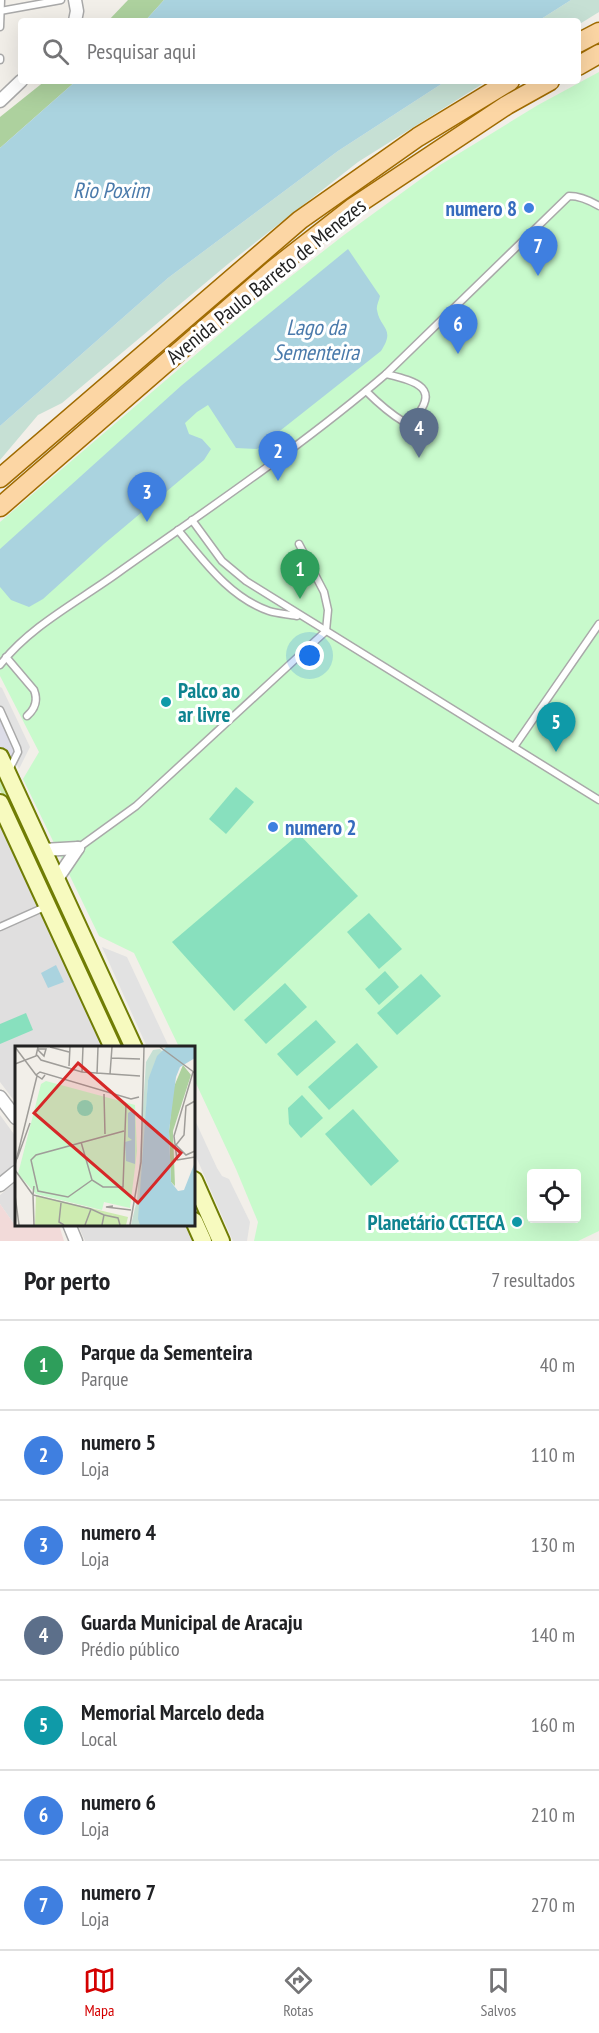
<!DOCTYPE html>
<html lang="pt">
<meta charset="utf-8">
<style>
:root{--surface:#fff;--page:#f2f2f2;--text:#202124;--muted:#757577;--line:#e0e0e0;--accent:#d40000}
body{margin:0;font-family:"PT Sans Narrow",sans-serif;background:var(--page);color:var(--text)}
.controls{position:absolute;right:18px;bottom:18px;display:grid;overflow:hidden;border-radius:6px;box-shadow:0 6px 24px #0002}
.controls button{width:54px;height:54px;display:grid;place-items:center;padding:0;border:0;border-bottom:2px solid var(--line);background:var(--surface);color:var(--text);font:30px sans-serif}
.you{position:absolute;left:310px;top:656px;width:21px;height:21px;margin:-15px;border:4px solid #fff;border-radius:50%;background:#1a73e8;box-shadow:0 0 0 9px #1a73e833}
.badge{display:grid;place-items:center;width:39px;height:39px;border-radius:50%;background:var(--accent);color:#fff;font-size:20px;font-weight:700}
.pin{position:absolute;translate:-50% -50px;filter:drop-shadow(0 2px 3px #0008)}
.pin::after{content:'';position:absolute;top:32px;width:21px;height:18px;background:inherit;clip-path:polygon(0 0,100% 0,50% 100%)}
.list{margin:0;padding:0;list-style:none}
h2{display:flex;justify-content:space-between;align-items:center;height:78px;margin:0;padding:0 24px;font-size:26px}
h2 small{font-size:20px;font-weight:400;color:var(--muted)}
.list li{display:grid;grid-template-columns:39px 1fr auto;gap:18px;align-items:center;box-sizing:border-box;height:90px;padding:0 24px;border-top:2px solid var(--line)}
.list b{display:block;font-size:22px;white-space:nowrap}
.list p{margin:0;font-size:20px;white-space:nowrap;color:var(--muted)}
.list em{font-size:20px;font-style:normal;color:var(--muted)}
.icon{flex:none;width:33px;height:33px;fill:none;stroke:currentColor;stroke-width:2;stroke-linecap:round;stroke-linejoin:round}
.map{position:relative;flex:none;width:599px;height:1241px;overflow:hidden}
.search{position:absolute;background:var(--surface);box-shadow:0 6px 24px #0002;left:18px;right:18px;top:18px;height:66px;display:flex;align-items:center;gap:15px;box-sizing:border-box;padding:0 21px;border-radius:6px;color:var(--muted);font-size:22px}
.sheet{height:708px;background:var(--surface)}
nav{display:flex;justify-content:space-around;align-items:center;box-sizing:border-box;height:84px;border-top:2px solid var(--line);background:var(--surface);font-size:16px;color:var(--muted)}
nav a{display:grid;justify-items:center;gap:3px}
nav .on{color:var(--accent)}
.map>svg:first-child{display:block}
.residential{fill:#e0dfdf}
.commercial{fill:#f2dad9}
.grass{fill:#cdebb0}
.forest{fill:#add19e}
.wetland{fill:#c6e0d4}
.park{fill:#c8facc;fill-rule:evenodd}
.pitch{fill:#88e0be}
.parking{fill:#e2e2e2}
.plaza{fill:#dddde8}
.water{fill:#aad3df}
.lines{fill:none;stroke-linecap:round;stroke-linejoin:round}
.lane-casing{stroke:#a9a9a9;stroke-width:9}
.street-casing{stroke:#a9a9a9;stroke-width:15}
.secondary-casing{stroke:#707d05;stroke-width:20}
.primary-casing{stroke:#a06b00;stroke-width:21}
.lane{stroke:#fff;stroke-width:6}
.street{stroke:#fff;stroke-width:12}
.secondary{stroke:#f7fabf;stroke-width:16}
.primary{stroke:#fcd6a4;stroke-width:18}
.shop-dot{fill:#3f7fe0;stroke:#fff;stroke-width:2}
.culture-dot{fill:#0f9aa8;stroke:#fff;stroke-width:2}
.labels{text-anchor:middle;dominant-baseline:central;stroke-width:6;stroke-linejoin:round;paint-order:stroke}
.shop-label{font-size:21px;font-weight:bold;fill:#366cbe;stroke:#fff;text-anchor:end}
.street-label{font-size:21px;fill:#222;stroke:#fff}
.culture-label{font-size:21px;font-weight:bold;fill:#0d838f;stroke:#fff;text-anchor:start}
.water-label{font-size:22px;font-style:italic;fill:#4a7aab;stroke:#fff}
.inset-road{fill:none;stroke:#9f9d99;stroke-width:1.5}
.view{fill:#d62828;fill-opacity:0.15;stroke:#d62828;stroke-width:3}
.inset-edge{fill:none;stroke:#222;stroke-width:3}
</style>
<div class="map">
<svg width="599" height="1241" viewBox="0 0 599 1241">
<rect width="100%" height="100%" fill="#f2efe9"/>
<g class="residential">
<path d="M0,820L103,1047L16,1048V1103L0,1082Z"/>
<path d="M0,1115L16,1137V1172L0,1185Z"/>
<path d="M16,1182V1222L14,1224L0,1204V1195Z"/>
<path d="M78,1225H188L196,1241H85Z"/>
</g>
<path class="commercial" d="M0,1204L14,1224L16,1222V1224L59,1225L64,1241H0Z"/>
<path class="grass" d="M0,777L125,1047H118L0,790Z"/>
<g class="forest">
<path d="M128,0H164L145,21H108Z"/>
<path d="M45,81H76L0,148V117Z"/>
</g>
<g class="wetland">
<path d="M571,0H599V12L578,25V21H538Z"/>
<path d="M446,81H487L358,162L228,264L62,403L38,415L0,460V426L168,278L338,151Z"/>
</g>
<path class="park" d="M599,72V1231L578,1241H254L258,1222L236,1169L194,1079V1048L179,1047L134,953L99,936L23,779L39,752L0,676V522L249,309L344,235L440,165L538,105ZM532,1174H576V1218H532Z"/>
<g class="pitch">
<path d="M236,787L254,802L226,834L209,819Z"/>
<path d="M299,834L358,896L234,1011L172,942Z"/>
<path d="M369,913L402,949L379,969L347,932Z"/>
<path d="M385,971L399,987L379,1005L365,989Z"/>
<path d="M421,974L441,996L397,1035L377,1013Z"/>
<path d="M285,983L307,1007L266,1044L244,1020Z"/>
<path d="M26,1013L33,1030L0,1044V1024Z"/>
<path d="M316,1020L336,1042L297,1076L277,1054Z"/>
<path d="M357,1043L378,1067L329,1110L308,1087Z"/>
<path d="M302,1095L323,1118L301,1138L289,1124L288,1108Z"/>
<path d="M353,1109L399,1161L371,1186L325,1134Z"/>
</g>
<g class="parking">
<path d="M0,687L2,688L30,747L19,769L0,729Z"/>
<path d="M102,947L127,957L169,1047H147Z"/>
<path d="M194,1118L217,1168L222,1176L229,1179L250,1222L247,1241H233L194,1152Z"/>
</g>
<path class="plaza" d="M0,717L18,752L8,774L0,757Z"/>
<g class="water">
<path d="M164,0H571L538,21H145Z"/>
<path d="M76,81H446L338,151L168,278L0,426V148Z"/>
<path d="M348,249L380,296C379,301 376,306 377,310C380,329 396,328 381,351L257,449L236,448L208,405L197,412L185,423L189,434L202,439L211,449L204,460L104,544L43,599L29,607L11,600L0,587V549L182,385Z"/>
<path d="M56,965L64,982L48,988L41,973Z"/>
</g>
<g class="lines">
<defs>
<g id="lane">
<path d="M0,11L61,0"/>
<path d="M0,27L1,0"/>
<path d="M0,58V60"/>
<path d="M366,391C378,403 389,413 404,422L413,420C443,387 414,381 386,374"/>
<path d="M192,520L222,561L246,581L599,800"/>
<path d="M178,530C204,561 229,597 269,611C278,614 288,614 297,616"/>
<path d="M6,657L34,690C38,700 35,709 27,716"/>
<path d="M0,665C30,626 79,601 119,572C209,508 302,446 386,374L569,196C580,196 589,200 599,206"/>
<path d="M0,710L17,748L18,752L9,770"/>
<path d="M514,747L599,624"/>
<path d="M78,848L136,806L326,631L328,610L324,592L299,544"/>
<path d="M0,927L47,906"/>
</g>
<g id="street">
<path d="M75,21L77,11L75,0"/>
<path d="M0,101L21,81"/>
<path d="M43,850L78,848"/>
<path d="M57,879L78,848"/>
<path d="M0,1097L16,1118"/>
<path d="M0,1185L16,1172"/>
<path d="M69,1224L76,1241"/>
</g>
<g id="secondary">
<path d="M0,757L134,1048"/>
<path d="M0,803L113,1048"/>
<path d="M194,1180L221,1241"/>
<path d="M194,1221L203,1241"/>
</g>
<g id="primary">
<path d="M578,43L599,32"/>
<path d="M578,66L599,54"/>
<path d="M0,478L300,220L418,137L510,81"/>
<path d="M0,507L274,269L352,208L507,105L550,81"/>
</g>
</defs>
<use href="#lane" class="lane-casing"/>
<use href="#street" class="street-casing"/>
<use href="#secondary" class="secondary-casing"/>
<use href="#primary" class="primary-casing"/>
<use href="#lane" class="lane"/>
<use href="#street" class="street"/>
<use href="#secondary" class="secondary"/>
<use href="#primary" class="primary"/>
</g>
<g class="shop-dot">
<circle cx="529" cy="208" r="6"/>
<circle cx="273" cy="827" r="6"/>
</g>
<g class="culture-dot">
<circle cx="166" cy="702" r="6"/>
<circle cx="517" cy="1222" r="6"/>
</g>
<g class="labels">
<g class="shop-label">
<text x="517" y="208">numero 8</text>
<text x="285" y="827" text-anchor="start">numero 2</text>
</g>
<g class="street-label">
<text transform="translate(266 281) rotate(-39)">Avenida Paulo Barreto de Menezes</text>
</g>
<g class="culture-label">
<text x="178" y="690">Palco ao<tspan x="178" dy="24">ar livre</tspan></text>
<text x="505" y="1222" text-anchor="end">Planetário CCTECA</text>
</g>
<g class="water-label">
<text x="111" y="190">Rio Poxim</text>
<text x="316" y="327">Lago da<tspan x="316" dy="25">Sementeira</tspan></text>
</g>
</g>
<g transform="translate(15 1046)">
<rect width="180" height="180" fill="#f2efe9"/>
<path d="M21,149L113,171L111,179H20Z" fill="#cdebb0"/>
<path d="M168,19L176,29L158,85L160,140L156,136L154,85L158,43Z" fill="#add19e"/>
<path d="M145,3L148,6L133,34L125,179H116L122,154L131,16L138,4Z" fill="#c6e0d4"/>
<path d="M31,35L120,59L122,105L115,162L89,156L87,164L21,148L3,128L26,38Z" fill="#c8facc"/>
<path d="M62 62a8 8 0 1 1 16 0a8 8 0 1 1-16 0Z" fill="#88e0be"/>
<path d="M151,1H180V12L165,21L161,31L154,85L156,136L163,145L169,144L180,116V179H125L123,173L133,34L142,10ZM118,64L120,66V118L111,115L110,96L117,94L113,91V67Z" fill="#aad3df"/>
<path class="inset-road" d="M0,1L21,29M35,1L54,6M145,1L180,27M23,4L29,10L31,3H23M22,9L26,14L67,26L125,30M96,12L125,13M0,18L21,10L23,1M54,20L55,1M67,26L68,1M82,28L83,1M95,28L97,1M30,29L27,33L21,29L25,26L116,53L124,51M89,48L90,88M180,55L171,60L169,89L161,99L171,109L180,105M66,96L77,134L88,141H108L111,58M2,113L15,77M162,114L159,90L178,26M162,114L180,111M0,119L22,30M0,124L18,149L19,179M77,134L53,151L23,145L16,114L21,109L109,85M19,140L18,149L76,163M0,149L4,179M46,157L44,176L49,179M98,160L91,161L116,164M89,169L103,172L105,179M70,179L76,163L89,169L87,179M115,179L126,116L129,1"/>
<path class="view" d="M63,17L166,107L123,157L19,67Z"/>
<rect width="180" height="180" class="inset-edge"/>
</g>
</svg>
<div class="controls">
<button><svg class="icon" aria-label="locate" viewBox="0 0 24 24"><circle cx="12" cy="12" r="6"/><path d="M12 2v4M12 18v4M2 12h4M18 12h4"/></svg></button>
</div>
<div class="you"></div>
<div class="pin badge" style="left:300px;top:599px;background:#2e9e5b">1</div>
<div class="pin badge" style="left:278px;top:481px;background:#3f7fe0">2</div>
<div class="pin badge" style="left:147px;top:522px;background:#3f7fe0">3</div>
<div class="pin badge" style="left:419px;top:458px;background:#5c6f8a">4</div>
<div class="pin badge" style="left:556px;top:752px;background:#0f9aa8">5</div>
<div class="pin badge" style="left:458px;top:354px;background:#3f7fe0">6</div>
<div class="pin badge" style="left:538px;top:276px;background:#3f7fe0">7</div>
<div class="search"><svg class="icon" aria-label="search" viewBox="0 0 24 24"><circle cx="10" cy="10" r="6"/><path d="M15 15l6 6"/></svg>Pesquisar aqui</div>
</div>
<section class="sheet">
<h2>Por perto<small>7 resultados</small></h2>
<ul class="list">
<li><span class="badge" style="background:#2e9e5b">1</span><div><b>Parque da Sementeira</b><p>Parque</p></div><em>40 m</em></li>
<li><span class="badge" style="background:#3f7fe0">2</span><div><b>numero 5</b><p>Loja</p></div><em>110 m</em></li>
<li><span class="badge" style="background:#3f7fe0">3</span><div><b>numero 4</b><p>Loja</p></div><em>130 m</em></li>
<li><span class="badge" style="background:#5c6f8a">4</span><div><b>Guarda Municipal de Aracaju</b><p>Prédio público</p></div><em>140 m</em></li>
<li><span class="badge" style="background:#0f9aa8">5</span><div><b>Memorial Marcelo deda</b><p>Local</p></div><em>160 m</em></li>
<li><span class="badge" style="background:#3f7fe0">6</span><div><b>numero 6</b><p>Loja</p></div><em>210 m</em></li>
<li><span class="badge" style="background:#3f7fe0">7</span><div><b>numero 7</b><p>Loja</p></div><em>270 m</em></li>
</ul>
</section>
<nav>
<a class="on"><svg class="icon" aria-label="map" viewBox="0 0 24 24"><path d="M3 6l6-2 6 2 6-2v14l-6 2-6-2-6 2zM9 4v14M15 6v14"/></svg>Mapa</a>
<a><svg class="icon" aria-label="directions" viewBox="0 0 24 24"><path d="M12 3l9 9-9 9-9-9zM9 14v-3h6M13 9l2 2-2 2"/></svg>Rotas</a>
<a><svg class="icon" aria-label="saved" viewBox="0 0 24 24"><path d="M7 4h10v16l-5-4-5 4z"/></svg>Salvos</a>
</nav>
